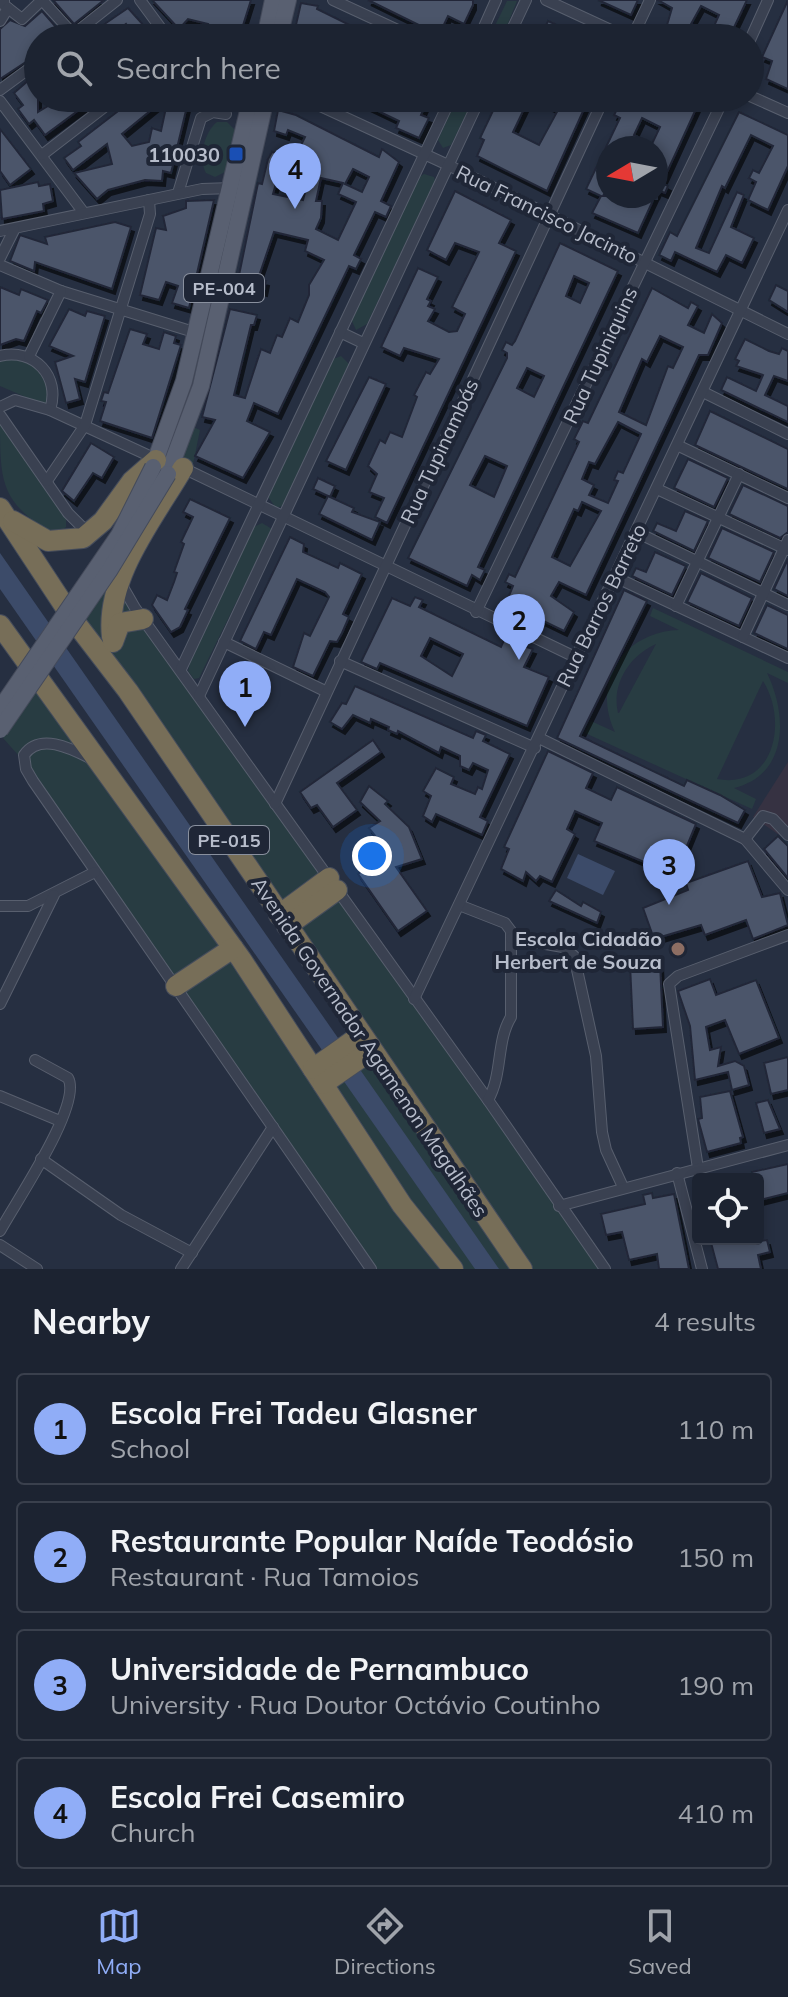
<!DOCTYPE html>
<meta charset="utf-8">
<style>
:root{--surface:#1c2331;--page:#252b39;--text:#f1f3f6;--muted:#a0a4ab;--line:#3a404d;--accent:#90adf7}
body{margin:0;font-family:Mulish,sans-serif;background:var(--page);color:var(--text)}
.controls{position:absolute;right:24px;bottom:24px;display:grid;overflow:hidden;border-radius:8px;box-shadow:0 4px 12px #0003}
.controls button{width:72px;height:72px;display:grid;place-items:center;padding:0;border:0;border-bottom:2px solid var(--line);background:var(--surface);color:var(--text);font:40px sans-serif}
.compass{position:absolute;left:596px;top:136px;width:72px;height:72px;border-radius:50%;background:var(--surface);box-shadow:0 4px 12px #0003;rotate:260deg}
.you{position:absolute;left:372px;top:856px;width:28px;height:28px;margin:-20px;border:6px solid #fff;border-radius:50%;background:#1a73e8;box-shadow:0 0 0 12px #1a73e833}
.badge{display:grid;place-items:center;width:52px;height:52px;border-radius:50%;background:var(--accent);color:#111;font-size:26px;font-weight:700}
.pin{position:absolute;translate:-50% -66px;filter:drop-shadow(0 2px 4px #0008)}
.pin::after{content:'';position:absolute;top:42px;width:28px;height:24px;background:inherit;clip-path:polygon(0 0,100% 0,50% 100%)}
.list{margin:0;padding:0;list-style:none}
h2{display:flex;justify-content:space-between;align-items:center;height:104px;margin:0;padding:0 32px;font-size:34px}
h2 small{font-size:26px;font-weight:400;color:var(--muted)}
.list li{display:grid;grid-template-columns:52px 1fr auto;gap:24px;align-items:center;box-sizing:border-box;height:112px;margin:0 16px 16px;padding:0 16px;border:2px solid var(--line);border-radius:8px}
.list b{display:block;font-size:30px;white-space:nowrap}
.list p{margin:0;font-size:26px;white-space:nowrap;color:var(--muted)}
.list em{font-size:26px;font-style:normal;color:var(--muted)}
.icon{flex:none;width:44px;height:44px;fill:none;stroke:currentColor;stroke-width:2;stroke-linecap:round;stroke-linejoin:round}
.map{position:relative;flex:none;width:788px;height:1269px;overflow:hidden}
.search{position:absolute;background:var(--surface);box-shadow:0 4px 12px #0003;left:24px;right:24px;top:24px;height:88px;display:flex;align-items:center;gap:20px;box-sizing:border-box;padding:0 28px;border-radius:44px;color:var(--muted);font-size:30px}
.sheet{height:616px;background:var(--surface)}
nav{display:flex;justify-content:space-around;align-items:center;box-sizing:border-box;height:112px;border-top:2px solid var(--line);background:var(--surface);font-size:22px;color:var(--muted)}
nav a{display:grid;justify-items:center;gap:4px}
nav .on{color:var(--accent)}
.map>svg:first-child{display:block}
.medical{fill:#363242}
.green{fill:#283c42;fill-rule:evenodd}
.water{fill:#3c4b69}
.building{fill:#4c556a;stroke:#212838;stroke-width:2;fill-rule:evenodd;filter:url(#shadow)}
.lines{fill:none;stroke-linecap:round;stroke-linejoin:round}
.street-casing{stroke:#585f6e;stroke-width:12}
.primary-casing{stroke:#444a5a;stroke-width:18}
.highway-casing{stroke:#454c5b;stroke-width:22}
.street{stroke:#3a4151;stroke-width:10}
.primary{stroke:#596071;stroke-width:16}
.highway{stroke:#776e58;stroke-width:20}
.primary-bridge-casing{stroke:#444a5a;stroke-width:18;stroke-linecap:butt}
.primary-bridge{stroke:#596071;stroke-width:16}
.transit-dot{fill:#1a4fb4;stroke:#1f2636;stroke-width:3}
.education-dot{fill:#8d6e63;stroke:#1f2636;stroke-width:3}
.labels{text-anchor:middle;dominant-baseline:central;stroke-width:8;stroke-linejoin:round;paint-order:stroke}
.shield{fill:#1f2636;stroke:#89909e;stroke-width:2}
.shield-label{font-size:18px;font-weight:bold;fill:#b7bdcb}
.poi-label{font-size:20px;font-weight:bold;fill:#b7bdcb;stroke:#1f2636;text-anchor:end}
.street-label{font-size:20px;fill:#b7bdcb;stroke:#1f2636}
</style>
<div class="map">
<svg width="788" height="1269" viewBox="0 0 788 1269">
<defs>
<filter id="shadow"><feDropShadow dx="3" dy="5" stdDeviation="0" flood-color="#0009"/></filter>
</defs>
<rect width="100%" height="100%" fill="#262f41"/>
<path class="medical" d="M788,762V841L753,817Z"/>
<g class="green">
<path d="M507,1H517L502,38H489Z"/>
<path d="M457,98H474L451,145L443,148L438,140Z"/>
<path d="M217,122H227L236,131L229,170L215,177L206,173C198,159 204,132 217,122Z"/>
<path d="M424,174L434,177L435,181L367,324L356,330L351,319L419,177Z"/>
<path d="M341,356L349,364L282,506L276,508L266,494L331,360Z"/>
<path d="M0,359L29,361L49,376V407L0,386Z"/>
<path d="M0,420L66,515V527L56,536C0,502 0,484 0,420Z"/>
<path d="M189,425L200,430L191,474L127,575L129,593L329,878L279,915L75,622Z"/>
<path d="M262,523L272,529L199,678L194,679L188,671L190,663L252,528Z"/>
<path d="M653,608L788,672V683L767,673C788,716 788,775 734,788L756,799L752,809L585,733L591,721L615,732C591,682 623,632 679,630L650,616ZM656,644L619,713H618C611,684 630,655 656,644ZM763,681C788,720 775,790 717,779Z"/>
<path d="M38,680L323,1083L372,1050L287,926L337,890L605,1269H376L95,868L34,773L3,738Z"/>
</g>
<g class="water">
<path d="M0,553L499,1269H475L0,589Z"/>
<path d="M578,854L615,871L603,895L567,878Z"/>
</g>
<g class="building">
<path d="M53,0H104L74,24Z"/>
<path d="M152,0H251L239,38H204L208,24L188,19L179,29Z"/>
<path d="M368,0H473V5L464,24L448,16L439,35Z"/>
<path d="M598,0H638L631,15Z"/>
<path d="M658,0H747L729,38H678L665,32L672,8ZM701,6L719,15L711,33L691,24Z"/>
<path d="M788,0V89L766,79L772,61L762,57Z"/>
<path d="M301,3L318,6L317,9L376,38H293Z"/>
<path d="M128,8L155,38H136L126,24L107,38H84Z"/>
<path d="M42,11L62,34L61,38H38V54L0,79V29L10,20L25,26Z"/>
<path d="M548,21L568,30L583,38H540Z"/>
<path d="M38,72V112L61,98H86L87,104L45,135L34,120L29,124L18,109L23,105L14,93Z"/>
<path d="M135,98H166L122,134L132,146L149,142L152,128L161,131L168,98H189L171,173L163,171L162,181L145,180L108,190L97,199L74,173L112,164L107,144L73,170L64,158L81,146L78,142Z"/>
<path d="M195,98H230L228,106L210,105L195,101Z"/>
<path d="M351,98H429L421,115L429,118L419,138L396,128L399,121Z"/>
<path d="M499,98H524L521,105L525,107L513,132L539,145L558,110L533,98H589L547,191L477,156L484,140L480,138Z"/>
<path d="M623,98H701L662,183L668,186L665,193L658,190L656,195V148H608V187L603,196H655L638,233L592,213L601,196L586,189L620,118L614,115ZM642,118L660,127L652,144L634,135Z"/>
<path d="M278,110L296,115L379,157L382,149L399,162L381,201L391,206L386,217L375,212L354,255L361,259L356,269L349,266L278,414L254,403L247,421L270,432L243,478L195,456L215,420L202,417L230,309L257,315L254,325H251L234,395L245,398L261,349L270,353L277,335L282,337L290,318L298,322L309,295V285L324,260L305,251L308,240L274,232L258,279L266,281L264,291L237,285L258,183L262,184L268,159L272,152L295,157L305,137L288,130L286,135L274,131ZM353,169L369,177L362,192L345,184ZM279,173L308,181L303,200L273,194ZM321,178L343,183L338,194L356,202L338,240L316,229L321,218L322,201H316Z"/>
<path d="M739,112L788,135V166L768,210L748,200L756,182L749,178L753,170L759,173L773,146L751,135L725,188L722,186L696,248L709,253L737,192L744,195L731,227L754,238L742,263L726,255L717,272L675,252L671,261L659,255L670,232L677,236Z"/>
<path d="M0,129L31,169L10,185L0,171Z"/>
<path d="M38,182L39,186L50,184L53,201L43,204L44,211L2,219L0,190Z"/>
<path d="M455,191L511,220L499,243L516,251L387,523L375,517L384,498L369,492L377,474L368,466L380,440L385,443L390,432L402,437L417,397L414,395L426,372L430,374L439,359L404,348L400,356L381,347L418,268L438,277L427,299L431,301L428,306L435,309L428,321L449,332L457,331L465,314L452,307L479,252L455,243L446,260L427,250Z"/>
<path d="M214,200L189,308L172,303L178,286L166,282L159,300L140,295L156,228L166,230L163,216L186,208V201Z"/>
<path d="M115,222L131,227L112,289L35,262L34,271L10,261L20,235L47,244L45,237Z"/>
<path d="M560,243L618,271L478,567L485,570L480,580L472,575L467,586L408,558L507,358V353L502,350L506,342L512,345L515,341ZM574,276L589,283L580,303L566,296ZM527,368L544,376L534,397L517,388ZM485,456L507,466L494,497L470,485Z"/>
<path d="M776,285L788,291V312L769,300Z"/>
<path d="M0,287L19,295L21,289L48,300L41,313L37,311L24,341L16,339L0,345Z"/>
<path d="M652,288L688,308L691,302L698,306L688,325L704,333L712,314L722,323L708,355H699L586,595L559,582L551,596L574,612L564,631L506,603L513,586L505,582L509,574L515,577L579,442L574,439L583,421L588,423ZM660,336L683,347L673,368L668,366L646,425L619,412L642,359L647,362ZM618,422L641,434L623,473L618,471L614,480L618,481L608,503L589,495L594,485L582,479L589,462L595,464ZM582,502L601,511L570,566L552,557L574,509L578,511Z"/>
<path d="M69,309L85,316L87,311L105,316L85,382L75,379L80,399L66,403L55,362L73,356L49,346Z"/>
<path d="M130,329L147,334L143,344L159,349L164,332L176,336L174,343L181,345L152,438L100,421L106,402L101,401L104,392L108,393Z"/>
<path d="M745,339L769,351L779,354L782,348L788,351V381L774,376L765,395L788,406V422L721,390L727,377L756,391L763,375L736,366L739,361L735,359Z"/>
<path d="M369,377L386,384L346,470L326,461Z"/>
<path d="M710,411L788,449V489L695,445Z"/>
<path d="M91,443L114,457L102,478L93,473L74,501L62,491Z"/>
<path d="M688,459L728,478L714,507L674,488Z"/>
<path d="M318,478L335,486L330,497L313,489Z"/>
<path d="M743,485L788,506V532L780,538L729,514Z"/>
<path d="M328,496L354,508L352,512L380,522L372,540L319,514Z"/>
<path d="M190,499L230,518L185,609L188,610L180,627L171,632L152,605L157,595L167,600L174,582L177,573L174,572L184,544L181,542L193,517L183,512Z"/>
<path d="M685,511L708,521L694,551L653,531L657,523L676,531Z"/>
<path d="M722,528L774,552L760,582L708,558Z"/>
<path d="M290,537L304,544L303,552L338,568L340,563L362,574L343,614L349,617L342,633L337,642L330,641L313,676L293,667L304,633L310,636L329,597L325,592L297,579L271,635L264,632L256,649L240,641Z"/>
<path d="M655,552L686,566L672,595L632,576L636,568L646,572Z"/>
<path d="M788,559V596L774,589Z"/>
<path d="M701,573L752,598L739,626L687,602Z"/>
<path d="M624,590L647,601L580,736L684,786L687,780L720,795L745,810L738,823L557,738Z"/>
<path d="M415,597L423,600L419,607L501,647L504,640L533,649L524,667L549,677L527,726L380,663L377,669L361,662L392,598L410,606ZM430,638L463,654L452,676L421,656Z"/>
<path d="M767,605L788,615V649L754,633Z"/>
<path d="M355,686L473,738L476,731L486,735L483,741L510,754L480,817L488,821L482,835L436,814L432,822L423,816L431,796L423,791L436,768L454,777L451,784L475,794L478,787L482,789L488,770L473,763L469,770L460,766V756L441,747L439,753L398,731L397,734L388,730L389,727L371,719L370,723L353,715L342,729L330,722L342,703L346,704Z"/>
<path d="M373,740L381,752L337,783L357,810L333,827L317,805L311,808L300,792Z"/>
<path d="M548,751L593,773L586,788L611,800L617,787L696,824L675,875L594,841L602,823L575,811L567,829L575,834L552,882L540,876L536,881L526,872L523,881L501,869L509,849L504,847Z"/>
<path d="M369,786L388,801L385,804L409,827L422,859L396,867L427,911L398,931L358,874L388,852L369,828L380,821L360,802Z"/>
<path d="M778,836L788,846V878L764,849Z"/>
<path d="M748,861L762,897L780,893L788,925L753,939L746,920L705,935L701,925L654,939L643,908L688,890L686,883Z"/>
<path d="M556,890L581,906L583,902L601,912L597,923L549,901Z"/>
<path d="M660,963L663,1027L633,1029L630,964Z"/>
<path d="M710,979L716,995L756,980L779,1038L739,1054L725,1020L706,1027L710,1050L721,1047L718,1066L735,1061L744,1066L749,1085L732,1090L728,1072L695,1080L690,1026L678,991Z"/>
<path d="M788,1057V1090L771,1094L764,1063Z"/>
<path d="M730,1091L743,1137L740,1138L741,1143L707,1152L698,1119L702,1118L700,1097Z"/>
<path d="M768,1100L780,1129L764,1133L756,1103Z"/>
<path d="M788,1164V1193L760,1200L758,1179H754L752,1172Z"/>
<path d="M652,1193L653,1198L674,1194L689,1269H659L657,1254L629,1260L622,1232L606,1235L601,1214L645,1204L643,1195Z"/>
<path d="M710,1239H736L737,1244L767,1240L770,1252L758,1255L761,1269H718Z"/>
</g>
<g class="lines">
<defs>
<g id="street">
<path d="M4,0V5L22,19L42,0L74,35"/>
<path d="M140,0L168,38"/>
<path d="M333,0L415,38"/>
<path d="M546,0L628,38"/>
<path d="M0,21L8,8"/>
<path d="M69,38L117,0"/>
<path d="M479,38L496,0"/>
<path d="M508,38L526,0"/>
<path d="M632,38L650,0"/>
<path d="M750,40L768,0"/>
<path d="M0,90L38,62"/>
<path d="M750,96L788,113"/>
<path d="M303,98L448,165L788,334"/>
<path d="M0,101L84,213"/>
<path d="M42,155L116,98"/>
<path d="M178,193L201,118L213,112L226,114"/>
<path d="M0,231L202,189L232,188"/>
<path d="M0,258L14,230"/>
<path d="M0,265L61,291L197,333"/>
<path d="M340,332L363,343"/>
<path d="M0,356C34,348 61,376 50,410"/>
<path d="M29,356L61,291"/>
<path d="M703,392L788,434"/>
<path d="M0,407L15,400L50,410L156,459"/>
<path d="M0,415L68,513L89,534"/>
<path d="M679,446L788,498"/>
<path d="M181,467L575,657"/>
<path d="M47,481L85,425L150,214L149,200"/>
<path d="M657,489L788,550"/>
<path d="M636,532L788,605"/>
<path d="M615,577L788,658"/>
<path d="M120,582L135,608L488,1100L605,1269"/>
<path d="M676,606L739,474"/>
<path d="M476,612L724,98"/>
<path d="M743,637L788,540"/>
<path d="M224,642L325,691"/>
<path d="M340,661L535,748"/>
<path d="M181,669L451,98"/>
<path d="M199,696L480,98"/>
<path d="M539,738L745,839L763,816L773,819L788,835"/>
<path d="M92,759C72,749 40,732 24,755L26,769L33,781L371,1269"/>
<path d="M275,804L604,98"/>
<path d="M745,839L788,890"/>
<path d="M459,905L505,923L511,931V1017C496,1041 503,1074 488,1100"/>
<path d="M0,906H28L95,872"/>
<path d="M511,938L563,947L574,956L596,1056L602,1132L606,1150L623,1187"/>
<path d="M414,999L788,210"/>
<path d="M0,1004L54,895"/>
<path d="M0,1096L60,1121"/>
<path d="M41,1159L121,1215L192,1253"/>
<path d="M698,1168L669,984L678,976L788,935"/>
<path d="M677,1173L702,1269"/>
<path d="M559,1206L788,1145"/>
<path d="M0,1231C15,1203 83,1104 68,1078L35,1060"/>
<path d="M0,1245L37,1269"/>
<path d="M181,1269L273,1127"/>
</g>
<g id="primary">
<path d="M265,38L273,0"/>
<path d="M279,38L288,0"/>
<path d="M153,467L184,381L251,98"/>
<path d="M168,474L201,386L266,98"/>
</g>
<g id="highway">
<path d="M0,508L75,622L128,691L522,1269"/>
<path d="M13,521L48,541L83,538L103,521L132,481L156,460"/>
<path d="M0,625L241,959L402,1205L453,1269"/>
<path d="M112,637C105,577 154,518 183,468"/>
<path d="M113,642L120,623L143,619"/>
<path d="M279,915L329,878"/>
<path d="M287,926L337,890"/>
<path d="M176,986L233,948"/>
<path d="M313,1069L361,1035"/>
<path d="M323,1084L372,1050"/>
</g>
</defs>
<use href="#street" class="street-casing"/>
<use href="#primary" class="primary-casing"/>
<use href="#highway" class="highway-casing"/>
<use href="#street" class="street"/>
<use href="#primary" class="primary"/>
<use href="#highway" class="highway"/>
<defs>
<g id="primary-bridge">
<path d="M0,709L119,535L153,467"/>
<path d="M0,730L109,571L168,474"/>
</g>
</defs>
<use href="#primary-bridge" class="primary-bridge-casing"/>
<use href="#primary-bridge" class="primary-bridge"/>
</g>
<rect class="transit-dot" x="228" y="146" width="16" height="16" rx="4"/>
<circle class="education-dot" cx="678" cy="949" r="8"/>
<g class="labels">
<g class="shield">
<rect x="184" y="274" width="80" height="28" rx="6"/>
<rect x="189" y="826" width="80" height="28" rx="6"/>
</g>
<g class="shield-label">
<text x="224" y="288">PE-004</text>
<text x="229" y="840">PE-015</text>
</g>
<g class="poi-label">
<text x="220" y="154">110030</text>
<text x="662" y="938">Escola Cidadão<tspan x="662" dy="23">Herbert de Souza</tspan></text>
</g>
<g class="street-label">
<text transform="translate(547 214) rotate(26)">Rua Francisco Jacinto</text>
<text transform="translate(600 355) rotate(-65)">Rua Tupiniquins</text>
<text transform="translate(439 451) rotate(-65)">Rua Tupinambás</text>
<text transform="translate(601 605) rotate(-64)">Rua Barros Barreto</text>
<text transform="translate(370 1047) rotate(56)">Avenida Governador Agamenon Magalhães</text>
</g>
</g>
</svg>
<div class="controls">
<button><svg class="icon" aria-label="locate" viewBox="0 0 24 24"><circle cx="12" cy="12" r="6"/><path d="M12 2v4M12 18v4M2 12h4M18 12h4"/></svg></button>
</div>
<svg class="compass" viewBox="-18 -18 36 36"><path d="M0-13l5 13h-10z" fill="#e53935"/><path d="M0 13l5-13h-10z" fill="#a0a4ab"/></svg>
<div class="you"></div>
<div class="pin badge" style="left:245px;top:727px">1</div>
<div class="pin badge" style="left:519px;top:660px">2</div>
<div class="pin badge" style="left:669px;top:905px">3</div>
<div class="pin badge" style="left:295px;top:209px">4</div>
<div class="search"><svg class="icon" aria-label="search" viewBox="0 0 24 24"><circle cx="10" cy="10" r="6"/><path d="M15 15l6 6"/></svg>Search here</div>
</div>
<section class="sheet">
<h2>Nearby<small>4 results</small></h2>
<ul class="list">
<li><span class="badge">1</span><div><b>Escola Frei Tadeu Glasner</b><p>School</p></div><em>110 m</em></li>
<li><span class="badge">2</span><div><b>Restaurante Popular Naíde Teodósio</b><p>Restaurant · Rua Tamoios</p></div><em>150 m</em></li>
<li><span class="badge">3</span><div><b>Universidade de Pernambuco</b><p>University · Rua Doutor Octávio Coutinho</p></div><em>190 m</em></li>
<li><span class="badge">4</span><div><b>Escola Frei Casemiro</b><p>Church</p></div><em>410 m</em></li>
</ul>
</section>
<nav>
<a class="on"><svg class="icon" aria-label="map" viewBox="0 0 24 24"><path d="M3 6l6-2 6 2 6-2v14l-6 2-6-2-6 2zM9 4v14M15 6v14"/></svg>Map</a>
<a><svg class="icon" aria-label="directions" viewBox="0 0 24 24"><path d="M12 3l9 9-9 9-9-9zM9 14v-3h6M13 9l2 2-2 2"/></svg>Directions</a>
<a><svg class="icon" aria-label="saved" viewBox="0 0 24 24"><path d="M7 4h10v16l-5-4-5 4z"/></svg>Saved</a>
</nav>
